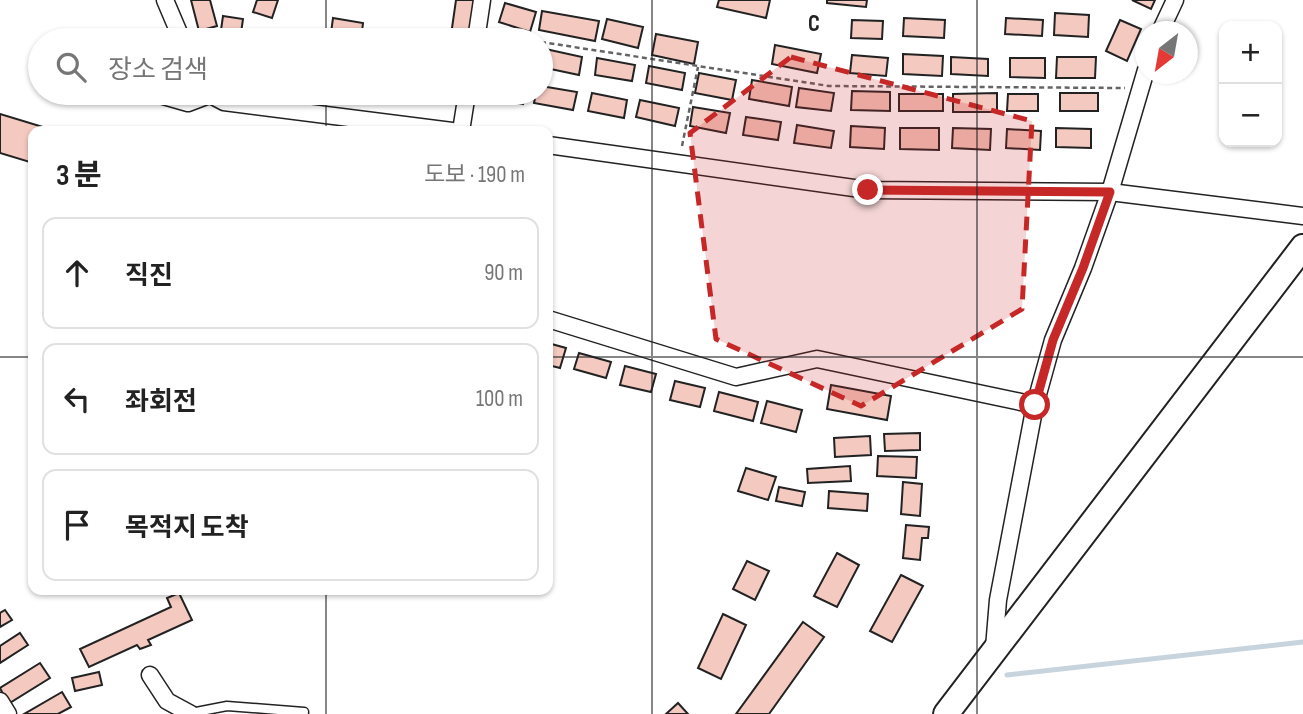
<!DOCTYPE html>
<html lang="ko">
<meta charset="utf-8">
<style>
:root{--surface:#fff;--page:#f2f2f2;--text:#222;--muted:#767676;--line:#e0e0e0}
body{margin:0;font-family:"Sofia Sans Condensed","Noto Sans KR",sans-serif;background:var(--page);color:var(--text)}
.controls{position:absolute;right:21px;top:21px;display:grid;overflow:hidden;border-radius:14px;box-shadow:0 2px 5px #0004}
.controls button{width:63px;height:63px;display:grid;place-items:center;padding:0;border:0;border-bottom:2px solid var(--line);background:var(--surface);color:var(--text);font:35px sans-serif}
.compass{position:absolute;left:1135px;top:21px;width:63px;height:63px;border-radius:50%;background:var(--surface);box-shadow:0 2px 5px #0004;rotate:211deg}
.stop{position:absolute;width:21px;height:21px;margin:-16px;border:5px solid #c62828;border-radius:50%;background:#fff}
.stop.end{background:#c62828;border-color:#fff;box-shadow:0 2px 7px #0008}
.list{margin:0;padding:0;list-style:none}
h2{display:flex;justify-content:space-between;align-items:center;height:91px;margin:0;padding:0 28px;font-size:30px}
h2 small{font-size:23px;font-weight:400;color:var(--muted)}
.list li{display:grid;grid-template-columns:46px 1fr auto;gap:21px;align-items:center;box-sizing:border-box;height:112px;margin:0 14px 14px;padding:0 14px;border:2px solid var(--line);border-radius:14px}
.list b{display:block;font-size:26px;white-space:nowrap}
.list em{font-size:23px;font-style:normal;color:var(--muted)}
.icon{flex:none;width:38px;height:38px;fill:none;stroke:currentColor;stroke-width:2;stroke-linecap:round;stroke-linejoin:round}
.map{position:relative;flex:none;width:1303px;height:714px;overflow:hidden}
.search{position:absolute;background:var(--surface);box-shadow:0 2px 5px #0004;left:28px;top:28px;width:525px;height:77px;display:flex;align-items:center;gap:18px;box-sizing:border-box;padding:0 24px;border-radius:38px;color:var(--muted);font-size:26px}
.panel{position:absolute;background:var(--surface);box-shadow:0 2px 5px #0004;left:28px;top:126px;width:525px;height:469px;border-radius:14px}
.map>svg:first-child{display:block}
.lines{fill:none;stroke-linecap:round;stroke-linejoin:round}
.stream{stroke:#c7d3dd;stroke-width:5}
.building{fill:#f3c9c0;stroke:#222;stroke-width:2}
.service-casing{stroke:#222;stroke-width:11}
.minor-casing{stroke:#222;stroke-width:19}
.primary-casing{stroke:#222;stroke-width:28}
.path{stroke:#646464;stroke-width:2.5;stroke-dasharray:5 3.5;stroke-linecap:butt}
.service{stroke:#fff;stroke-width:8}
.minor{stroke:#fff;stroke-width:16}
.primary{stroke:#fff;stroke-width:24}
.route{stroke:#c62828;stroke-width:9}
.marked{fill:#c62828;fill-opacity:0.2;stroke:#c62828;stroke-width:5;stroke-dasharray:14 9;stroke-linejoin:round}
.grid{fill:none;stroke:#222;stroke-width:2;stroke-opacity:0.55}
.grid-label{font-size:23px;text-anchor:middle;font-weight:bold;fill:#222;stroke:#fff;stroke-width:5;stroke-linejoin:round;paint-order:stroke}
</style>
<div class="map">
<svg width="1303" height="714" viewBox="0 0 1303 714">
<rect width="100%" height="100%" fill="#fff"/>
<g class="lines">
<path class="stream" d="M1007,675L1303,642"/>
</g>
<g class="building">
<path d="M191,0H210L217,26L199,31Z"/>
<path d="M257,0H278L272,18L253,12Z"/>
<path d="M456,0H476L470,38L451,35Z"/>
<path d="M719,0H770L766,18L717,7Z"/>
<path d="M827,0H867L866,7L827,3Z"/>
<path d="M1132,0H1155L1151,9Z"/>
<path d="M505,3L536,12L530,32L499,22Z"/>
<path d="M542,11L599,21L595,41L539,30Z"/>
<path d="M1055,13L1089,15L1088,37L1054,35Z"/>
<path d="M223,16L243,19L241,33L221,30Z"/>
<path d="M333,18L363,23L361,40H330Z"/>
<path d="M904,18L945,20L944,38L903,36Z"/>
<path d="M1006,18L1043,20L1042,36L1005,34Z"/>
<path d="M607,19L643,27L638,48L602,39Z"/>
<path d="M852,20L883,21L882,39L851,38Z"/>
<path d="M1120,20L1141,29L1127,61L1106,51Z"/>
<path d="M441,33L470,38L469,40H440Z"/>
<path d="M656,34L698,42L694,64L652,55Z"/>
<path d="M775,45L821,54L817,73L772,64Z"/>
<path d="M541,48L582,57L579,75L541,67Z"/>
<path d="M903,54L943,56L942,76L903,74Z"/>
<path d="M852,55L888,58L886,76L850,73Z"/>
<path d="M951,57L988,59V76L951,74Z"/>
<path d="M1057,57H1096L1095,78H1056Z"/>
<path d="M597,58L635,65L632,81L595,75Z"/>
<path d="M1010,58H1045V78L1010,77Z"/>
<path d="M649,66L685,73L682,90L646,83Z"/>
<path d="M699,73L736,80L732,100L695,93Z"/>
<path d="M752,80L792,87L789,106L749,99Z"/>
<path d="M541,86L577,92L573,110L534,103L536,93H541Z"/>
<path d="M799,88L834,93L831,111L796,107Z"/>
<path d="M852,91L890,92V111L851,110Z"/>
<path d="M487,93H525L523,104L486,97Z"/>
<path d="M592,93L627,100L624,118L588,111Z"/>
<path d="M997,93V112H953V94Z"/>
<rect x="1060" y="93" width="38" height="18"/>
<rect x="899" y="94" width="44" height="17"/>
<path d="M1008,94H1038V111H1007Z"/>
<path d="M640,100L679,108L675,126L636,117Z"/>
<path d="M693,107L730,113L726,133L690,126Z"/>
<path d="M0,114L56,131H33V163L0,153Z"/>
<path d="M746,117L781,122L778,140L743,135Z"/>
<path d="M797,125L834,131L831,148L794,143Z"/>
<path d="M851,126L885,128L884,149L850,147Z"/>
<path d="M900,128H939V150L900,149Z"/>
<path d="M953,128L991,129L990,150L952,148Z"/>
<path d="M1056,128L1091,129V148L1056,147Z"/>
<path d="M1007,129L1041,131L1040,150L1006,148Z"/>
<path d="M548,343L566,348L560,368L548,365Z"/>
<path d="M579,353L611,362L606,378L574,369Z"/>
<path d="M625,366L656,374L651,392L620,385Z"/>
<path d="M675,381L705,388L700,407L670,400Z"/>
<path d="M831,385L891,396L887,420L827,409Z"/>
<path d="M719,392L758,402L753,421L714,411Z"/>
<path d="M767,401L802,410L796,432L761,423Z"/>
<path d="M920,433V450L885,451L884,434Z"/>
<path d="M870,436L871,455L835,457L834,438Z"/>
<path d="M878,456L917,457L916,478L877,476Z"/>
<path d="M850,466L851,481L808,483L807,469Z"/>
<path d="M746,468L776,477L768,500L738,491Z"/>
<path d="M903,482L922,484L920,516L901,514Z"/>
<path d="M779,487L805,492L802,506L776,501Z"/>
<path d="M829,491L868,494L867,511L828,508Z"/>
<path d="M906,525L929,527L928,538H922L920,560L903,558Z"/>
<path d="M837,553L859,565L837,607L814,596Z"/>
<path d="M747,561L769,571L755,600L733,589Z"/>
<path d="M901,575L923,586L892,642L870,631Z"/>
<path d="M179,593L192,620L148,640L151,645L140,649L137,645L89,667L80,649L171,607L167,598Z"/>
<path d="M5,610L12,620L0,627V613Z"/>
<path d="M723,614L746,625L721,679L698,668Z"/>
<path d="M803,622L824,637L769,714H736Z"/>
<path d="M20,633L28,645L0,663V646Z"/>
<path d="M40,663L50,678L8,704L0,688Z"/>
<path d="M99,672L102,685L75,691L72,678Z"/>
<path d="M62,692L71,707L58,714H24Z"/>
<path d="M678,703L688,714H666Z"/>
</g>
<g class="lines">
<defs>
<path id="service" d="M191,713L227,706L304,712"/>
<g id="minor">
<path d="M165,0L182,40"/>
<path d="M1160,32L1175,0"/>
<path d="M476,40L482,0"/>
<path d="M153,93L188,103L209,95"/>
<path d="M207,93L224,102L452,131"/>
<path d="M461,131L467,93"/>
<path d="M548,145L868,190L1110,192L1303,216"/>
<path d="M548,319L736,377L817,359L1035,405"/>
<path d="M994,648L998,600L1035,405L1053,340L1083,268L1110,192L1146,70"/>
<path d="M150,675L167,701L191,714"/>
<path d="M0,701L8,714"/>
</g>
<path id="primary" d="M946,714L1303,247"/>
</defs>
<use href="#service" class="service-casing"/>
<use href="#minor" class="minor-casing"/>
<use href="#primary" class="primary-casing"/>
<g class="path">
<path d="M491,35L526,40"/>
<path d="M541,42L829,86L1125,88"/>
<path d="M682,146L698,67"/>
</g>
<use href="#service" class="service"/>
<use href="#minor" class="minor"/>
<use href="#primary" class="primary"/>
</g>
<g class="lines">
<path class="route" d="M868,190L1110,192L1083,268L1053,340L1035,405"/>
</g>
<path class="marked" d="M791,57L1032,121L1022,309L861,406L716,339L690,133Z"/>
<path class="grid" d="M326,0V40M652,0V714M977,0V714M326,93V131M0,357H33M548,357H1303M326,590V714"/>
<g class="grid-label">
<text x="814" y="31">C</text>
</g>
</svg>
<div class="controls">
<button>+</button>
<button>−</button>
</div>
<svg class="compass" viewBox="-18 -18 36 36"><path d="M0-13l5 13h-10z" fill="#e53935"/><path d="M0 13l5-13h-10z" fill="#767676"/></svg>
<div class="stop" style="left:1035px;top:405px"></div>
<div class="stop end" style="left:868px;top:190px"></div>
<div class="search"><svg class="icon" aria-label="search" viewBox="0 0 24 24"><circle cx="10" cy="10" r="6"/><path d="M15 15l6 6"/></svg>장소 검색</div>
<section class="panel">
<h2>3 분<small>도보 · 190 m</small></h2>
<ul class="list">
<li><svg class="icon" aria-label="ahead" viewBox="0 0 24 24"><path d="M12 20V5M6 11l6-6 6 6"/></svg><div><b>직진</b></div><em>90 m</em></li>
<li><svg class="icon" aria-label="left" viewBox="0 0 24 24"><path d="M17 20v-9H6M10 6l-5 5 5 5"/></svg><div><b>좌회전</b></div><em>100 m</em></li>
<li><svg class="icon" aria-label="arrive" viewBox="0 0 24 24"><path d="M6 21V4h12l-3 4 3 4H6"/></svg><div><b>목적지 도착</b></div></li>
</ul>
</section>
</div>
